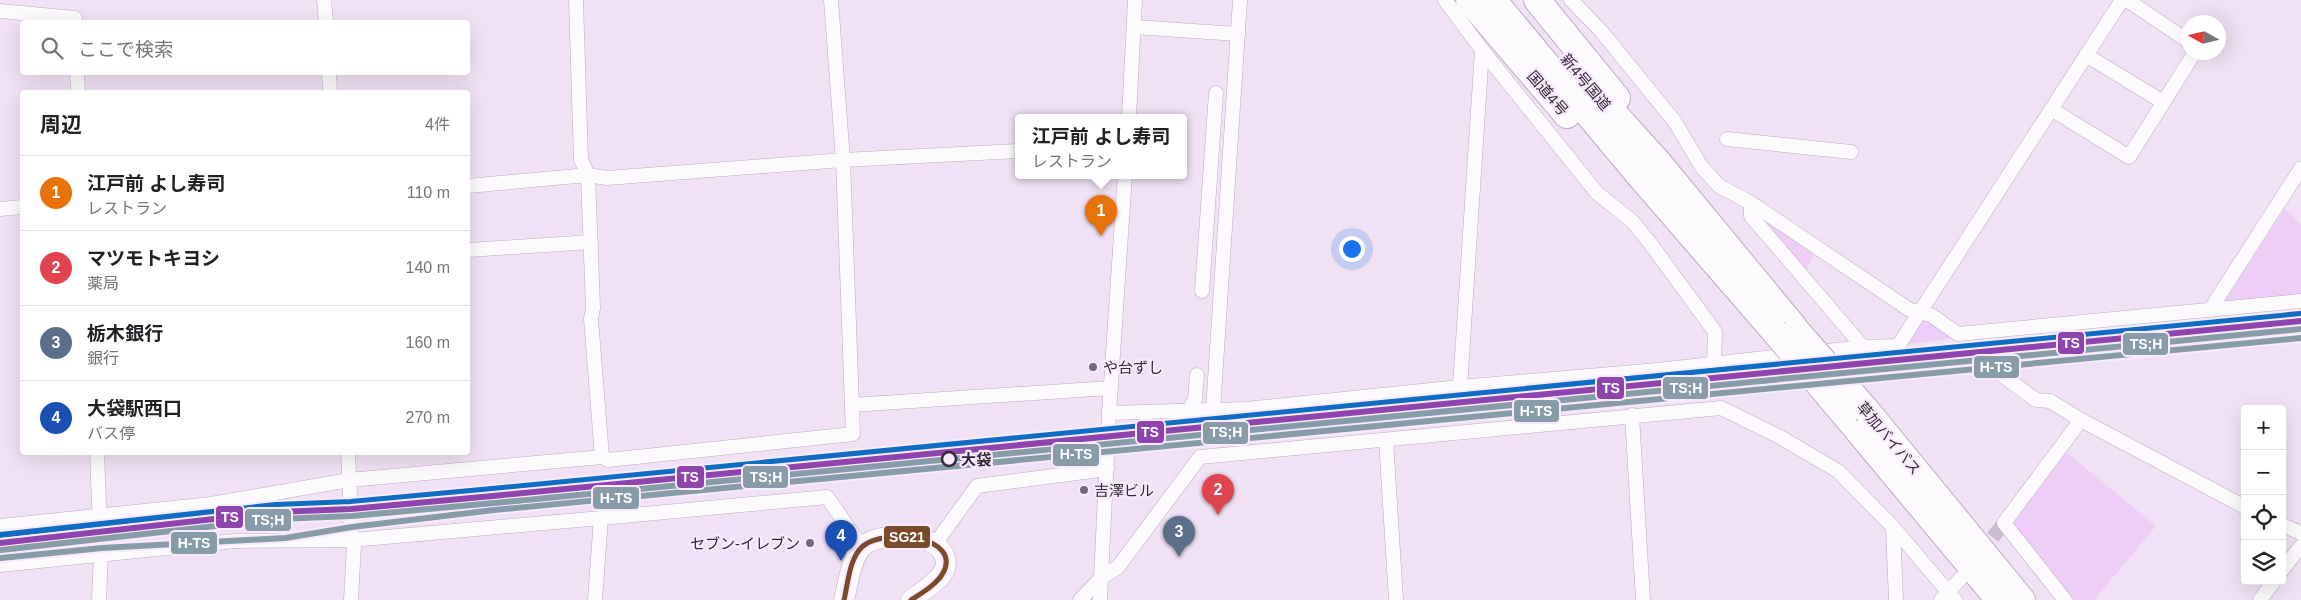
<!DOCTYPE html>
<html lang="ja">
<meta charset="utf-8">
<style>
:root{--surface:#fff;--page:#f6f6f6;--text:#202124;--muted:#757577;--line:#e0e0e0;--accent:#b45309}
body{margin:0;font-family:Arial,"Noto Sans JP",sans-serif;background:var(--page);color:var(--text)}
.controls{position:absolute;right:15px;bottom:15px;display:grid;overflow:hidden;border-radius:5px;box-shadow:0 5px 20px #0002}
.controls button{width:45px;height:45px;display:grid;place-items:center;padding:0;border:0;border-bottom:1px solid var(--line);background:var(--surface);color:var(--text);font:25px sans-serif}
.compass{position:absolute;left:2181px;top:15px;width:45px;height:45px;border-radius:50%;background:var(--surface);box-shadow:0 5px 20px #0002;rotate:278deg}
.you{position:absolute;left:1351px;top:248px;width:18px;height:18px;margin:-12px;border:4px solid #fff;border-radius:50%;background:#1a73e8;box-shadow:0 0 0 8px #1a73e833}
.badge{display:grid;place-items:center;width:32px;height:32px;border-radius:50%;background:var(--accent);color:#fff;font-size:16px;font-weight:700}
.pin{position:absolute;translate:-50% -41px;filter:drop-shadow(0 1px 2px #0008)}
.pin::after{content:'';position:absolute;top:26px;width:18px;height:15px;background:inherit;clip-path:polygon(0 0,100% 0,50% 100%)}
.popup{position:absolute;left:1015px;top:114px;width:172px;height:65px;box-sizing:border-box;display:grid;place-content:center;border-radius:5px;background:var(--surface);filter:drop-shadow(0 1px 4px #0005);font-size:16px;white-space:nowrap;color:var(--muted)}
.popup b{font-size:19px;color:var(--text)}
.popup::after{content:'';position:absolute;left:50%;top:100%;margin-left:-10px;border:10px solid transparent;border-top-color:var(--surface)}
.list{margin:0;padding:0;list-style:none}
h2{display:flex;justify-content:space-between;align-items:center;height:65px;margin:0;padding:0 20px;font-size:21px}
h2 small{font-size:16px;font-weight:400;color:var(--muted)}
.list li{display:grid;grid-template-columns:32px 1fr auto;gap:15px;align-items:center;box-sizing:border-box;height:75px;padding:0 20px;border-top:1px solid var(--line)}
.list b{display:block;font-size:19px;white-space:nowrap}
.list p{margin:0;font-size:16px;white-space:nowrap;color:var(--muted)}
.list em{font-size:16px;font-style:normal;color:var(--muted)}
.icon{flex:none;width:28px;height:28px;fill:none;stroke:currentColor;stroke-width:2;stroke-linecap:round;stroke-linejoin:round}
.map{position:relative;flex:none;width:2301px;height:600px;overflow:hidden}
.search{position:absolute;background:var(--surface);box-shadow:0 5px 20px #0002;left:20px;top:20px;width:450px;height:55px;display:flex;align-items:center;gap:12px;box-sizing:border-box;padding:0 18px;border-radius:5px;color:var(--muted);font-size:19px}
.panel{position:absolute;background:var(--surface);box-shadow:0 5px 20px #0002;left:20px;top:90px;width:450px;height:365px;border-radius:5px}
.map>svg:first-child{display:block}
.green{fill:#eecef7}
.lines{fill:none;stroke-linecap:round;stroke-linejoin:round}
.street-tunnel{stroke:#cabcce;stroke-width:14;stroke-dasharray:14 7;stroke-linecap:butt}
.street-casing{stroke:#baadbe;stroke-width:15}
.secondary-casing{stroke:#baadbe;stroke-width:21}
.highway-casing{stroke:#baadbe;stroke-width:28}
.street{stroke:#fdfafd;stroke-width:14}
.secondary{stroke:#fdfafd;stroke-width:20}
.highway{stroke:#fdfafd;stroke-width:26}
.highway-bridge-casing{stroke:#baadbe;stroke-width:28;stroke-linecap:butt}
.highway-bridge{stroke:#fdfafd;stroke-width:26}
.bus-1-casing{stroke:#f9ebfd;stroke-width:9}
.bus-1{stroke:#7a4b2a;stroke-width:5}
.rail-1-casing{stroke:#f9ebfd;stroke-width:10}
.rail-1{stroke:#0f6cc3;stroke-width:6}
.metro-1-casing{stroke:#f9ebfd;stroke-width:10}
.metro-2-casing{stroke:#f9ebfd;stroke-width:10}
.metro-3-casing{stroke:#f9ebfd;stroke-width:10}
.metro-1{stroke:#8e44ad;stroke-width:6}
.metro-2{stroke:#879ca8;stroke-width:6}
.metro-3{stroke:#879ca8;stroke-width:6}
.poi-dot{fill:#766879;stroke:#f9ebfd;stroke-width:2}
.stop-dot{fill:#f9ebfd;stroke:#342737;stroke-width:2.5}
.labels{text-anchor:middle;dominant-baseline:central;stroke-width:4.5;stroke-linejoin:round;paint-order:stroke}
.street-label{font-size:15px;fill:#342737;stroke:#f9ebfd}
.poi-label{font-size:15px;fill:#342737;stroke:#f9ebfd;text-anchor:start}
.stop-label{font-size:15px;font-weight:bold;fill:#342737;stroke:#f9ebfd;text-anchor:start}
.line-badge{stroke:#f9ebfd;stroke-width:2}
.badge-label{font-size:14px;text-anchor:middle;font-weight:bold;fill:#fff}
</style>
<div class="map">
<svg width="2301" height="600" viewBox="0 0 2301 600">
<rect width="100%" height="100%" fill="#f0e1f4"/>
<g class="green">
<path d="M1753,207L1816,250L1804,274Z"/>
<path d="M2285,209L2301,224V296L2222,305Z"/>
<path d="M1930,317L1955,338L1901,345L1919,318Z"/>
<path d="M2066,452L2156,526L2094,600H2072L2012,523Z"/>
</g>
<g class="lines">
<path class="street-tunnel" d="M1980,554L2004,523"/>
<defs>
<g id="street">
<path d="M324,0L326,22"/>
<path d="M576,0L581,160L588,175L593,308L591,319L602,457L608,460L853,434L843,160L831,0"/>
<path d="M1445,0L1482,50L1597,193L1632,221L1650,243L1715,332L1714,363"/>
<path d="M1571,0L1601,31L1675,122L1701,166L1719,186L1751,203L1910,310L1931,315L1958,334L2301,301"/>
<path d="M2127,0L2188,41"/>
<path d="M0,11L75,18V22"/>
<path d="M1134,27L1238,34"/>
<path d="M2086,55L2163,102"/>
<path d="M77,72L78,92"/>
<path d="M329,72L330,92"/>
<path d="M2051,109L2129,157L2195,52"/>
<path d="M1129,117L1135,0"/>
<path d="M1727,139L1851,152"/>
<path d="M468,186L588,175L607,178L843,160L1018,151"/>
<path d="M1751,203V216L1863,347"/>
<path d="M0,209L22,207"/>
<path d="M468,250L591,242"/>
<path d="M1202,291L1216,93"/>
<path d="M2210,310L2301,168"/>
<path d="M2003,376L2036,400L2050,401L2081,420"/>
<path d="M1460,387L1482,50"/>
<path d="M852,405L1111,388"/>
<path d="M1189,410L1195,399L1197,375"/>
<path d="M1213,410L1240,0"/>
<path d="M1109,413L1246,409L1460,387L1658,370L1863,347L1898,346L2122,0"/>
<path d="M1632,415L1643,600"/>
<path d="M1386,440L1396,600"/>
<path d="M97,452L101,555L99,600"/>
<path d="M348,452L352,540L354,545L351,600"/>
<path d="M601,518L827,497L862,547"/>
<path d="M2282,525L2301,533"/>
<path d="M0,526L211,504L349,480L602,457"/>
<path d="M1893,527L1955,600"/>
<path d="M935,544L977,486L1107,469"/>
<path d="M0,565L235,541L352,540L601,518L595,600"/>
<path d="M2282,570L2301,546"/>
<path d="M1080,600L1101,578L1109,413L1125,175"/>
<path d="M1100,600L1101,578L1118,567L1200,457L1721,408L1780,437L1838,471L1893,527L1896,600"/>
<path d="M1941,600L1961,578"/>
<path d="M2065,600L2004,523L2081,420L2245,507"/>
<path d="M2260,600L2274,581"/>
</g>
<path id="secondary" d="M844,600C848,585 851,557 863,546C881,531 938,531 945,558C947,564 945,571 941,576C933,585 921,593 911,600"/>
<g id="highway">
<path d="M1469,0L1567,115"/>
<path d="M1493,0L1638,174L1774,331"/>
<path d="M1537,0L1617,98"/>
<path d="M1591,88L1658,162L1794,327"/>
<path d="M1868,412L2022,600"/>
<path d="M1844,414L1994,594"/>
</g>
</defs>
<use href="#street" class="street-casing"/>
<use href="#secondary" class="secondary-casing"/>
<use href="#highway" class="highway-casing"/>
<use href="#street" class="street"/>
<use href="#secondary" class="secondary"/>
<use href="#highway" class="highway"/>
<defs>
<g id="highway-bridge">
<path d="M1796,330L1868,412"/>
<path d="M1774,331L1844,414"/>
</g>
</defs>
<use href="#highway-bridge" class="highway-bridge-casing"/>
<use href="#highway-bridge" class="highway-bridge"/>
<defs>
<path id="bus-1" d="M844,600C848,584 849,558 863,546C884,528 963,536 943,573C937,584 922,593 911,600"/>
</defs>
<use href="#bus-1" class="bus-1-casing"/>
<use href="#bus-1" class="bus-1"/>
<defs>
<path id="rail-1" d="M0,535L276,505L351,502L492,489L2300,314"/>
</defs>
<use href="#rail-1" class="rail-1-casing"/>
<use href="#rail-1" class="rail-1"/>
<defs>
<path id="metro-1" d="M0,543L277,512L351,509L493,496L2301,321"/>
<path id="metro-2" d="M1,550L278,519L352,516L494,503L2301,329"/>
<path id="metro-3" d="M1,558L102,548L285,538L352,527L494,510L2301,338"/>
</defs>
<use href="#metro-1" class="metro-1-casing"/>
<use href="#metro-2" class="metro-2-casing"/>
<use href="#metro-3" class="metro-3-casing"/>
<use href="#metro-1" class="metro-1"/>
<use href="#metro-2" class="metro-2"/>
<use href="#metro-3" class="metro-3"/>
</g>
<g class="poi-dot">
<circle cx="1093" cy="367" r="5"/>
<circle cx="1084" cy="490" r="5"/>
<circle cx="810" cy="543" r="5"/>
</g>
<circle class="stop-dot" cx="949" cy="459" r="7"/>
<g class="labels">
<g class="street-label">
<text transform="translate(1586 82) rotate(50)">新4号国道</text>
<text transform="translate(1548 93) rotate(49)">国道4号</text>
<text transform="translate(1889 438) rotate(50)">草加バイパス</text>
</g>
<g class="poi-label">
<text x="1103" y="367">や台ずし</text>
<text x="1094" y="490">吉澤ビル</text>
<text x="800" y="543" text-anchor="end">セブン-イレブン</text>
</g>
<g class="stop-label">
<text x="961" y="459">大袋</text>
</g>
</g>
<g class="line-badge">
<rect x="2057" y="331" width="28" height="24" rx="5" fill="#8e44ad"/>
<rect x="2122" y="332" width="47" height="24" rx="5" fill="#879ca8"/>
<rect x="1973" y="355" width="47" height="24" rx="5" fill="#879ca8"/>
<rect x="1596" y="376" width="29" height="24" rx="5" fill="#8e44ad"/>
<rect x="1662" y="376" width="47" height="24" rx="5" fill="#879ca8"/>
<rect x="1513" y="399" width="47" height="24" rx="5" fill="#879ca8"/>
<rect x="1136" y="420" width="29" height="24" rx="5" fill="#8e44ad"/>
<rect x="1202" y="421" width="47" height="24" rx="5" fill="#879ca8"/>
<rect x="1052" y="443" width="48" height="24" rx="5" fill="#879ca8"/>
<rect x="742" y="465" width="47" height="24" rx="5" fill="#879ca8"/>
<rect x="676" y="465" width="29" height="24" rx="5" fill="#8e44ad"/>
<rect x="592" y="486" width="48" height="24" rx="5" fill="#879ca8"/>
<rect x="215" y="505" width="29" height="24" rx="5" fill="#8e44ad"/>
<rect x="244" y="508" width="48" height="24" rx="5" fill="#879ca8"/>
<rect x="883" y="525" width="48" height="24" rx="5" fill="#7a4b2a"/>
<rect x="170" y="531" width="48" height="24" rx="5" fill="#879ca8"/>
</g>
<g class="badge-label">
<text x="2071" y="348">TS</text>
<text x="2146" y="349">TS;H</text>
<text x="1996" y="372">H-TS</text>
<text x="1611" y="393">TS</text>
<text x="1686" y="393">TS;H</text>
<text x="1536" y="416">H-TS</text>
<text x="1150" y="437">TS</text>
<text x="1226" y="437">TS;H</text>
<text x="1076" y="459">H-TS</text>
<text x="766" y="482">TS;H</text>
<text x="690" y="482">TS</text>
<text x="616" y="503">H-TS</text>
<text x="230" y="522">TS</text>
<text x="268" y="525">TS;H</text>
<text x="907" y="542">SG21</text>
<text x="194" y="548">H-TS</text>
</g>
</svg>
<div class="controls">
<button>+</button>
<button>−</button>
<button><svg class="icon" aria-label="locate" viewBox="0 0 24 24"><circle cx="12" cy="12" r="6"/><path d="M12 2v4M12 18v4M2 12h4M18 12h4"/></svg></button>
<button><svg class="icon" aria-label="layers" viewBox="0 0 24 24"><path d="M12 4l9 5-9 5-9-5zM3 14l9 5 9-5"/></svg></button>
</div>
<svg class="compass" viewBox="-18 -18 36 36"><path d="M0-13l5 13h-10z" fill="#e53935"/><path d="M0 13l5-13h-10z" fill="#757577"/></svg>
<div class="you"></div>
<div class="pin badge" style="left:1101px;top:236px;background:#e8710a">1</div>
<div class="popup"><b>江戸前 よし寿司</b>レストラン</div>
<div class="pin badge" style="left:1218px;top:515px;background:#e0444e">2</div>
<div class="pin badge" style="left:1179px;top:557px;background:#5c6f8a">3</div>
<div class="pin badge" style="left:841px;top:561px;background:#1a4fb4">4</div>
<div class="search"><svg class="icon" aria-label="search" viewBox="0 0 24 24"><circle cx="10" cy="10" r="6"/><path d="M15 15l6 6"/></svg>ここで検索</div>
<section class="panel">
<h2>周辺<small>4件</small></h2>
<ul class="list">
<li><span class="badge" style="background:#e8710a">1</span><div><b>江戸前 よし寿司</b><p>レストラン</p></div><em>110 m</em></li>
<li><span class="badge" style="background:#e0444e">2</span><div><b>マツモトキヨシ</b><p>薬局</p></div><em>140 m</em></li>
<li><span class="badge" style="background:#5c6f8a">3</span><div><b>栃木銀行</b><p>銀行</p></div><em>160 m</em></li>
<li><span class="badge" style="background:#1a4fb4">4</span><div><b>大袋駅西口</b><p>バス停</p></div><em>270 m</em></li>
</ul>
</section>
</div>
